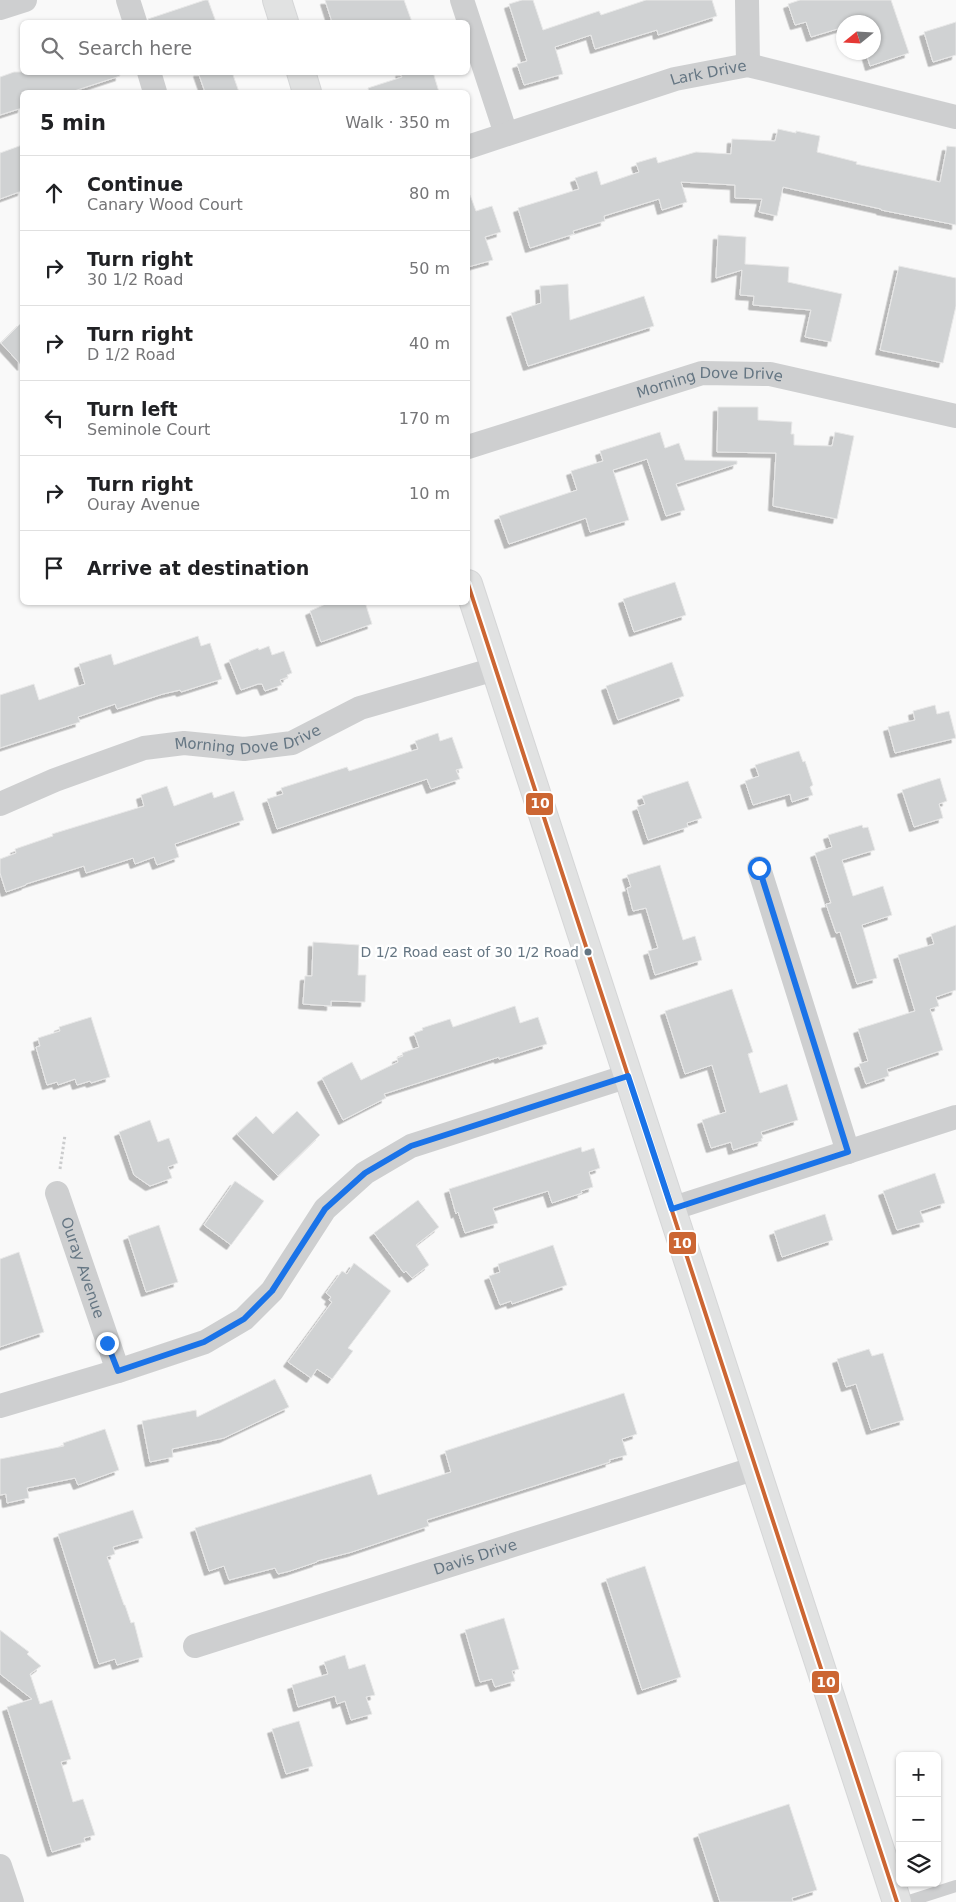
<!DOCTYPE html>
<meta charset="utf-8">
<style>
:root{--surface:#fff;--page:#f2f2f2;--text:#202124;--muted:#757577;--line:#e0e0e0}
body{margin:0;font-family:"DejaVu Sans",sans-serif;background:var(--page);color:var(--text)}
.controls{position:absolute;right:15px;bottom:15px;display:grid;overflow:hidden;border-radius:8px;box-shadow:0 1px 4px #0004}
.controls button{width:45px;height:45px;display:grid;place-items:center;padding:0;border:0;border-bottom:1px solid var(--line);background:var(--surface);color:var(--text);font:25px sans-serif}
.compass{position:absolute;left:836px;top:15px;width:45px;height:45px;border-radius:50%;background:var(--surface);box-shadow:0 1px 4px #0004;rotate:252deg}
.stop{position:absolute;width:15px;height:15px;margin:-11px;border:4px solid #1a73e8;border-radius:50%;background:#fff}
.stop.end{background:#1a73e8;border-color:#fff;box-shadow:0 1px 5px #0008}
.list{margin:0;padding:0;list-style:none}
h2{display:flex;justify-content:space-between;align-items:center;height:65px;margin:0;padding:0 20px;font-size:21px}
h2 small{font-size:16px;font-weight:400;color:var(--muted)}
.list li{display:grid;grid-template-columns:32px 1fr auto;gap:15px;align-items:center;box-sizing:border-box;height:75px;padding:0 20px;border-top:1px solid var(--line)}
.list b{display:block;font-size:19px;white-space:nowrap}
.list p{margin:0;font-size:16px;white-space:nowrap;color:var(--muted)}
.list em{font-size:16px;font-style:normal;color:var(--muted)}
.icon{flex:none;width:28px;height:28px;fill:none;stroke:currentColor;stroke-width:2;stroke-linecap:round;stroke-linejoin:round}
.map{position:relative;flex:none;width:956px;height:1902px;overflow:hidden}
.search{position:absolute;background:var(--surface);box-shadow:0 1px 4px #0004;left:20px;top:20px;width:450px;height:55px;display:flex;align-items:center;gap:12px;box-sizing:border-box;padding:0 18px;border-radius:8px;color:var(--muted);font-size:19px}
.panel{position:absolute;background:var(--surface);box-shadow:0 1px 4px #0004;left:20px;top:90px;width:450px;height:515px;border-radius:8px}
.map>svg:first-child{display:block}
.building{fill:#d0d2d3;stroke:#e8e8e8;filter:url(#shadow)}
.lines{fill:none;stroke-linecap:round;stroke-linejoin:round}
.secondary-casing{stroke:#d5d6d7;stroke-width:30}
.path{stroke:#cbcccd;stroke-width:3;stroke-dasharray:2.5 2.5;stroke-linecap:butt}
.service{stroke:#cecfd0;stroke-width:12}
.minor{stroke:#cecfd0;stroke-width:24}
.secondary{stroke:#e1e2e2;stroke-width:28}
.bus-1-casing{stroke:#fff;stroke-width:8}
.bus-1{stroke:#c63;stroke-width:4}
.route{stroke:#1a73e8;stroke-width:6}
.bus-dot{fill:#657683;stroke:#fff;stroke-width:2}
.labels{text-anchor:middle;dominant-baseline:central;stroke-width:5;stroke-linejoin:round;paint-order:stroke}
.bus-label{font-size:14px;fill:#657683;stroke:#fff;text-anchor:end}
.street-label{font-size:15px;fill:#657683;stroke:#fff}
.line-badge{stroke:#fff;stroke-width:2}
.badge-label{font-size:14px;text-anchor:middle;font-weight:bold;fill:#fff}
</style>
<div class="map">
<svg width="956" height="1902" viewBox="0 0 956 1902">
<defs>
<filter id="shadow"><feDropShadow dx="-4.5" dy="4.5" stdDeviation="0" flood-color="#0004"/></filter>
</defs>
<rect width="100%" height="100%" fill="#f9f9f9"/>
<g class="building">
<path d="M205,0H208L216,22H149L148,19Z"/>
<path d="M325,0H404L412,22H332Z"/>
<path d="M522,0H533L543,30L599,11L601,15L646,0H712L717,16L658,35L657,30L595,49L591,35L555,47L563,74L524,85L517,64L527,61L509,4Z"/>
<path d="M800,0H891L909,53L870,66L866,52H874V22H844V27L811,37L806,22L795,25L788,4Z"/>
<path d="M956,22V55L933,62L924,32Z"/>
<path d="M14,72H119L120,76L71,92H22V108L0,115V77Z"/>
<path d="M198,72H232L239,92H205Z"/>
<path d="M400,72H433L439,92H369L368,88L402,77Z"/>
<path d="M778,129L796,133V131L820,136L817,152L857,162L856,164L940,182L947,146L956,147V225L881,210V209L783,187L777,216L759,212L762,199L735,198V185L681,182L687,202L662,210L659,199L604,216L605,221L573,231L574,234L530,248L518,208L579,189L575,178L597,171L601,185L639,172L636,163L656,157L658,163L696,152L731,154L732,139L775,141Z"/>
<path d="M22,145V191L0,199V153Z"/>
<path d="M470,195L476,211L492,206L501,232L485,237L493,260L468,267V196Z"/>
<path d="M718,235L746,237L745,264L789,267L788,282L842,294L831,342L805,337L811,310L753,305L754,296L740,295L742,270L716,278Z"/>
<path d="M899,266L956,278V306L943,363L880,350Z"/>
<path d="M568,284L570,320L644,296L654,326L528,366L511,313L541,303L540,286Z"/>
<path d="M22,322V366L1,343Z"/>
<path d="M718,407H758V420L792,422L791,434H794V445L832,446L835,432L854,436L837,519L773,506L776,453L717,452Z"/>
<path d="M660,432L665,448L679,443L685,460L737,461V464L676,484L685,510L666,516L647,459L613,470L629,520L590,532L586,518L509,544L499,516L577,490L571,471L603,461L600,451Z"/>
<path d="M675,582L686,615L634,632L623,599Z"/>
<path d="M330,602H365L372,624L321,642L310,611Z"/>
<path d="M198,636L201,646L210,643L222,679L181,692L180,690L163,694L117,709L115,704L78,717L80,722L0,748V695L34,684L39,700L85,684L79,664L111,654L114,665Z"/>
<path d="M269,646L272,655L284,651L292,673L287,675L288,677L280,680L282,685L265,691L262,684H258L241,690L229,660L258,648L259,650Z"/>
<path d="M672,662L684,696L618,720L606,686Z"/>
<path d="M935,705L937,714L949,711L956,738L895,753L888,727L915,720L913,711Z"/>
<path d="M438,733L440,741L452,737L463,768L456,770L460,779L431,789L427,779L277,829L267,799L283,794L281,788L347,767L349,771L418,749L415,741Z"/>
<path d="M799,751L803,762L805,761L813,785L810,787L813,795L792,802L790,794L753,805L745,781L759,776L755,765Z"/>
<path d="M940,778L947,801L939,804L943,818L914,827L902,790Z"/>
<path d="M688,781L702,818L687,823L688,827L648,840L637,807L645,804L642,796Z"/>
<path d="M167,786L174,806L212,792L214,798L234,791L244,820L175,844L179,857L157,865L154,857L135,864L133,858L86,873L84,866L26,884V885L6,892L0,873V859L16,853L15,849L53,836L52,834L144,806L141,795Z"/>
<path d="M862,825L863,828L868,827L875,850L842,860L853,896L883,886L892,915L862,925L877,978L857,984L840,932L836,933L826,904L831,903L815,853L832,847L828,835Z"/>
<path d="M660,865L683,940L695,936L702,960L655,975L648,951L658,948L646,908L633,911L627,888L631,887L627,875Z"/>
<path d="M956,925V990L936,997L939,1006L930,1009L943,1050L887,1069L889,1076L866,1084L859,1064L868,1061L858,1029L915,1011L898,955L934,944L931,934Z"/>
<path d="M313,942L359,945L358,975H366L365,1002L331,1001V1006L303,1004L305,976H312Z"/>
<path d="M732,989L753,1052L748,1054L760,1093L787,1084L798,1120L761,1132L763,1138L761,1139L762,1141L733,1150L731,1142L711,1148L702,1120L726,1112L712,1065L685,1074L665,1011Z"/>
<path d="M515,1006L520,1023L538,1017L547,1044L499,1059V1057L384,1094L386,1098L343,1120L322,1078L352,1062L361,1080L398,1062L397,1058L403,1056L402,1053L419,1047L414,1033L423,1030L422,1028L450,1019L453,1027Z"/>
<path d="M91,1017L110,1077L91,1083L90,1081L77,1085L75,1079L58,1085L57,1082L47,1085L36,1047L40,1046L38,1038L60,1031L59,1027Z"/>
<path d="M297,1111L320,1135L278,1176L237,1134L256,1116L273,1134Z"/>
<path d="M150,1120L158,1142L169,1138L178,1163L168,1167L172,1178L150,1186L134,1175L119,1132Z"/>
<path d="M581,1147L582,1152L594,1148L600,1168L589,1172L593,1187L581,1191L582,1193L552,1203L548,1191L493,1208L498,1223L465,1233L458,1212L456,1214L449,1189Z"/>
<path d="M935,1173L945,1203L920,1211L924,1222L897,1230L883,1191Z"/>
<path d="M235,1181L264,1201L231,1245L204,1225Z"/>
<path d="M418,1200L439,1227L416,1245L429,1265L412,1278L406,1271L404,1273L374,1233Z"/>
<path d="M825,1214L833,1240L782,1257L774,1231Z"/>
<path d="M159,1225L178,1282L146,1292L128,1236Z"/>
<path d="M553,1245L567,1285L512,1304L511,1301L500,1305L489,1276L500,1272L498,1264Z"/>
<path d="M19,1252L44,1332L0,1347V1259Z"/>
<path d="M354,1263L391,1291L348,1348L353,1351L332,1379L317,1369L311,1378L288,1362L332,1302L329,1300L331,1297L326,1293L342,1271L347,1274Z"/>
<path d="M869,1349L872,1356L883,1353L904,1420L871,1430L856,1384L846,1387L837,1359Z"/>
<path d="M275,1379L289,1407L224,1438L172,1449L173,1457L150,1462L142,1421L196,1410L197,1417Z"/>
<path d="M624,1393L637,1434L622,1439L627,1455L609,1460L610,1462L427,1520L429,1526L352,1552L317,1561V1562L290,1571L278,1574L275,1568L229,1580L224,1566L209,1571L195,1528L371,1474L378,1495L451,1472L445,1451Z"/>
<path d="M105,1429L119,1470L78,1485L75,1478L27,1488L29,1498L7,1503L6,1494L0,1495V1459L64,1446L63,1443Z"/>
<path d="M133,1510L143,1538L113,1547L115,1554L107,1557L124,1605H125L131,1623L134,1622L143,1657L117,1665L115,1659L99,1664L58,1534Z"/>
<path d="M645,1566L681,1677L642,1690L606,1579Z"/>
<path d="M504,1618L519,1669L512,1671L515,1681L495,1687L492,1679L480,1682L465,1630Z"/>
<path d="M0,1630L29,1652L27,1654L41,1666L30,1674L40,1704L52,1700L71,1759L61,1762L73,1802L83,1799L95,1835L84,1838L85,1842L52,1852L7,1707L32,1699L0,1674Z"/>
<path d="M345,1655L349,1669L365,1664L375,1695L366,1697L372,1714L351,1720L345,1701L337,1704L335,1696L298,1707L292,1685L328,1674L324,1662Z"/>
<path d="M299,1721L313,1766L286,1774L272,1729Z"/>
<path d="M789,1804L817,1890L792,1898L793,1902H720L698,1834Z"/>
</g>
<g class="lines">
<defs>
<g id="secondary">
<path d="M277,0L284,22"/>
<path d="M301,72L307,92"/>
<path d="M468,584L897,1902"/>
</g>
</defs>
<use href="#secondary" class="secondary-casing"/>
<path class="path" d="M60,1169L65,1135"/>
<path class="service" d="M906,1902L956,1886"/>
<g class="minor">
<path d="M128,0L135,22"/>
<path d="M462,0L506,134"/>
<path d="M747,0L748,65"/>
<path d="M0,8L25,0"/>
<path d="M149,72L155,92"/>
<path id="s1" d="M468,147L675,79L748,65L956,117"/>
<path id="s2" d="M468,447L702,373L770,374L956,416"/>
<path id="s3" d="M0,804L55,780L144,748L184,743L244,749L292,743L360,708L495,669"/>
<path d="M759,868L848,1152"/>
<path id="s4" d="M57,1193L118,1371"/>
<path d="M671,1209L956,1117"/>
<path d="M0,1406L118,1371L205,1342L244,1319L272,1291L325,1209L365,1173L411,1146L628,1076"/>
<path id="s5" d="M195,1646L756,1468"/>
<path d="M0,1866L12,1902"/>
</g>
<use href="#secondary" class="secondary"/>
<defs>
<path id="bus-1" d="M468,584L897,1902"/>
</defs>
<use href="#bus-1" class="bus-1-casing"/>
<use href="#bus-1" class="bus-1"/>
</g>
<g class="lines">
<path class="route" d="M107,1343L118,1371L204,1342L244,1319L272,1291L325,1209L365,1173L411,1146L628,1076L672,1209L848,1152L759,868"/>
</g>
<circle class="bus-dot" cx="588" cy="952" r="4.5"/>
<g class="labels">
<g class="bus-label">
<text x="579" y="952">D 1/2 Road east of 30 1/2 Road</text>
</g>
<g class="street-label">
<text stroke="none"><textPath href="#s1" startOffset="252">Lark Drive</textPath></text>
<text stroke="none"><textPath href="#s2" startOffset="252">Morning Dove Drive</textPath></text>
<text stroke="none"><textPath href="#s3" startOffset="260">Morning Dove Drive</textPath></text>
<text stroke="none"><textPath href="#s4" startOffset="79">Ouray Avenue</textPath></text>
<text stroke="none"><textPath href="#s5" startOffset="294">Davis Drive</textPath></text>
</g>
</g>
<g class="line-badge">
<rect x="525" y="792" width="29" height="24" rx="5" fill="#c63"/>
<rect x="668" y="1231" width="29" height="24" rx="5" fill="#c63"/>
<rect x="811" y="1670" width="29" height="24" rx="5" fill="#c63"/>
</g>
<g class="badge-label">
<text x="540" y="808">10</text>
<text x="682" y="1248">10</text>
<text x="826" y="1687">10</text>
</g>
</svg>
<div class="controls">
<button>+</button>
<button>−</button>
<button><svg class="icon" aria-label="layers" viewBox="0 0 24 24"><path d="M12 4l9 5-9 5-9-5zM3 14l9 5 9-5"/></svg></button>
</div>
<svg class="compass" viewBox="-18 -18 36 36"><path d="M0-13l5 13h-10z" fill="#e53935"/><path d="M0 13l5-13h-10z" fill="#757577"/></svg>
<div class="stop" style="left:759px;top:868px"></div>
<div class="stop end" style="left:107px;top:1343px"></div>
<div class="search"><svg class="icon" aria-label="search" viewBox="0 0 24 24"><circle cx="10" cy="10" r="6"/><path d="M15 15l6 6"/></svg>Search here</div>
<section class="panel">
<h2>5 min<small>Walk · 350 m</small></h2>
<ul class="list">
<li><svg class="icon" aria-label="ahead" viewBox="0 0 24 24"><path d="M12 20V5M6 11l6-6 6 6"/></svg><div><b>Continue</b><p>Canary Wood Court</p></div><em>80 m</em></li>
<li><svg class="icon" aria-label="right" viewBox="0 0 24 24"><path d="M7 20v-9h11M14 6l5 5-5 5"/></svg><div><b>Turn right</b><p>30 1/2 Road</p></div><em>50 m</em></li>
<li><svg class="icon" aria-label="right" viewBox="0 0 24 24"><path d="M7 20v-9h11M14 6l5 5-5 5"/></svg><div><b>Turn right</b><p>D 1/2 Road</p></div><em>40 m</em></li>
<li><svg class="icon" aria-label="left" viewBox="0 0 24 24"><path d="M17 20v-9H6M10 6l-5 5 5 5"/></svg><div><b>Turn left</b><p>Seminole Court</p></div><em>170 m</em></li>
<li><svg class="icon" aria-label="right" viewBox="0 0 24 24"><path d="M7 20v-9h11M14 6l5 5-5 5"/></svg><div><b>Turn right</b><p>Ouray Avenue</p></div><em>10 m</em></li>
<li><svg class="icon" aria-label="arrive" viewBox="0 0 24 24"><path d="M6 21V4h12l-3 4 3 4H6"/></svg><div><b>Arrive at destination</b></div></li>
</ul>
</section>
</div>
